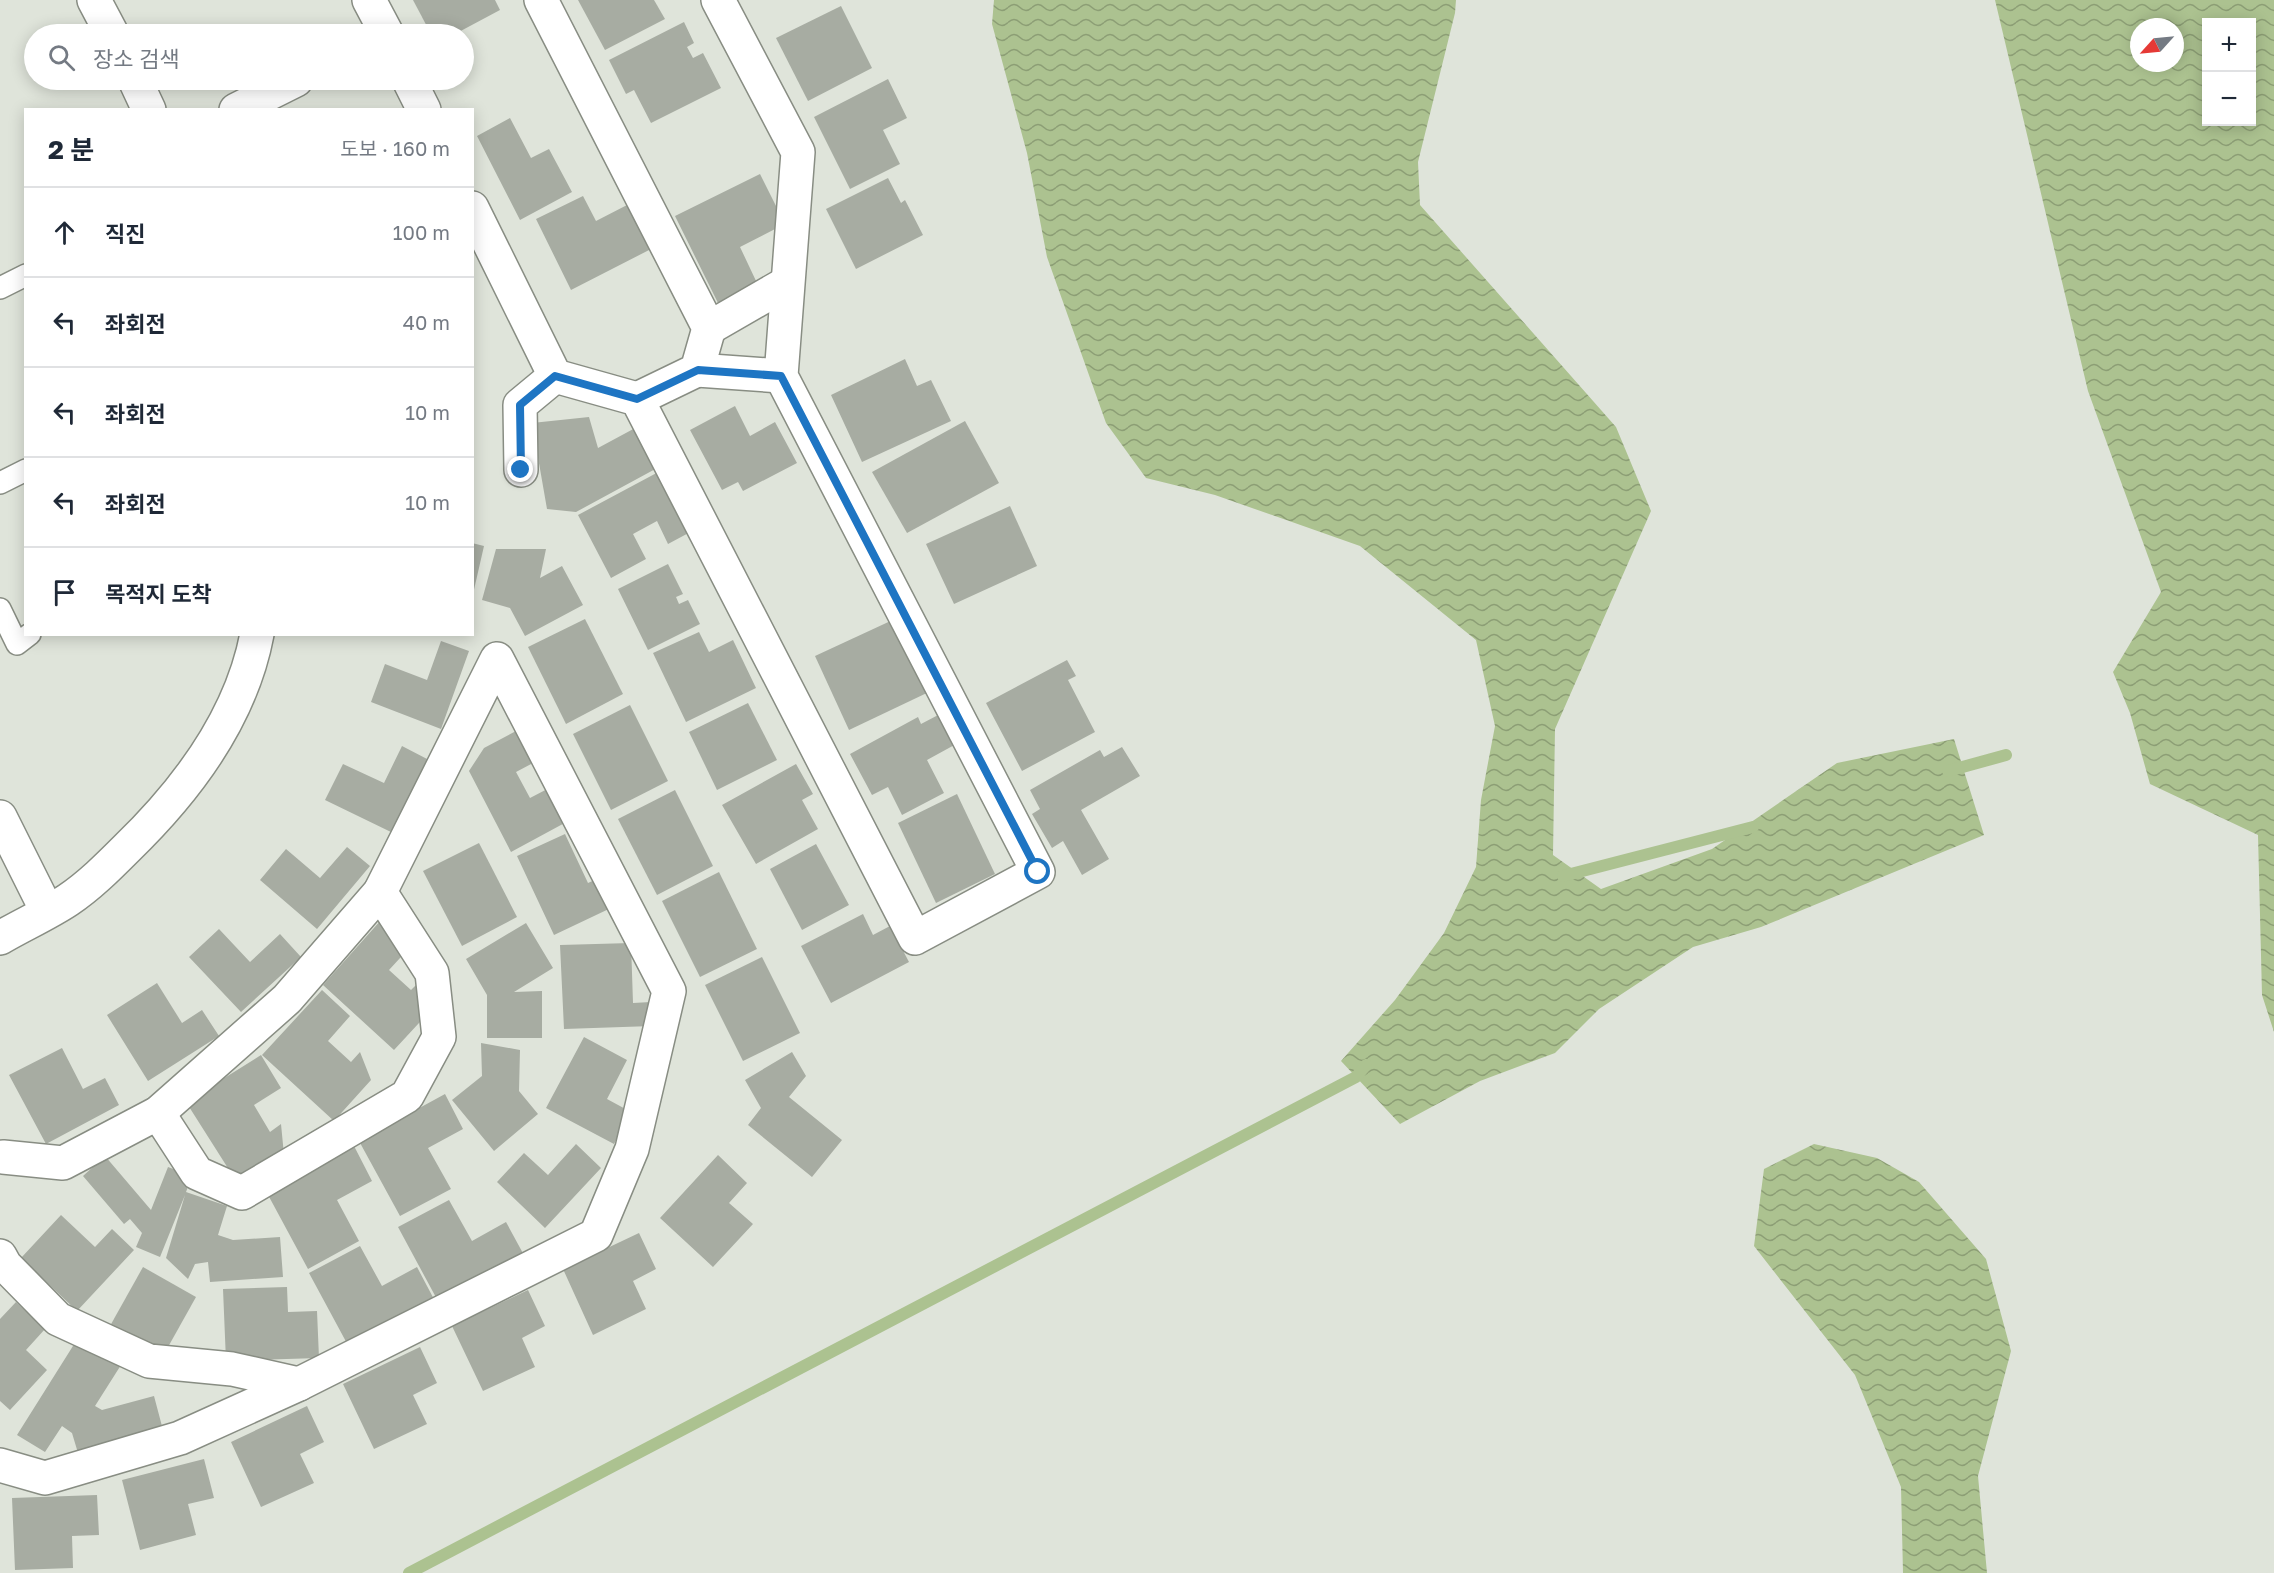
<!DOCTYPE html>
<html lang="ko">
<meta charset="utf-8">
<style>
:root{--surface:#fff;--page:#f2f2f3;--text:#1f2937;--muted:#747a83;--line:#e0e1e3}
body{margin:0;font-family:"Golos Text","Noto Sans KR",sans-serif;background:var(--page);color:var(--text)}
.controls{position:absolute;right:18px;top:18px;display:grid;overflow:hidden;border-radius:0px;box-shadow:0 3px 15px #0003}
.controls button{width:54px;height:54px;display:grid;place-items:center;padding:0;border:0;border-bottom:2px solid var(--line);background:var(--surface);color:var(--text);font:30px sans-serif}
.compass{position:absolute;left:2130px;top:18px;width:54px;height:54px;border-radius:50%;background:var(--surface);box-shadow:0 3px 15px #0003;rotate:243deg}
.stop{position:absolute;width:18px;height:18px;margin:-14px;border:4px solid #1e75c3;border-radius:50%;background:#fff}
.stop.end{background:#1e75c3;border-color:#fff;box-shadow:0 2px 6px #0008}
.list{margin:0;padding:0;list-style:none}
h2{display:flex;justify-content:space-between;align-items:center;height:78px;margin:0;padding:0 24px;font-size:26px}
h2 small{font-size:20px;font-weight:400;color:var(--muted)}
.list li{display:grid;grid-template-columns:39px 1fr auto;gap:18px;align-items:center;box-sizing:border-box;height:90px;padding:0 24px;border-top:2px solid var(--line)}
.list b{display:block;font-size:22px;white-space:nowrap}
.list em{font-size:20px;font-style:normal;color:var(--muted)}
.icon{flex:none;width:33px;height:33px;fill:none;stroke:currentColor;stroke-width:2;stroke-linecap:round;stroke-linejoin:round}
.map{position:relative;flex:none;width:2274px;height:1573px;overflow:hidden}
.search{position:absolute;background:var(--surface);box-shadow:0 3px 15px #0003;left:24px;top:24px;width:450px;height:66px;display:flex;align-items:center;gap:15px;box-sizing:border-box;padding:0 21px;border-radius:33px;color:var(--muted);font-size:22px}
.panel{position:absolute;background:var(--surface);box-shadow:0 3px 15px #0003;left:24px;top:108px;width:450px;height:528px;border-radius:0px}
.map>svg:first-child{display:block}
.water{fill:url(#water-waves);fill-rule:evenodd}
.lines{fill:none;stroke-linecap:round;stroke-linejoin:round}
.stream{stroke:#acc290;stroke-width:12}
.building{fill:#a7aca2}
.lane-casing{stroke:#888d83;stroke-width:24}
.street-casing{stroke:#888d83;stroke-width:36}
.secondary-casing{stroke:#888d83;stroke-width:36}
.lane{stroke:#fff;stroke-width:21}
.street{stroke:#fff;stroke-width:33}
.secondary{stroke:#fff;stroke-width:33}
.route{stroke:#1e75c3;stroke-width:8}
</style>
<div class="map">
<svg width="2274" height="1573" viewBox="0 0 2274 1573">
<defs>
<pattern id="water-waves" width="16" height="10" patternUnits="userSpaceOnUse" patternTransform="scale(1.5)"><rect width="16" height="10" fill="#acc290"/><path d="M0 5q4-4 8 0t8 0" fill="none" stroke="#8c9e75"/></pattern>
</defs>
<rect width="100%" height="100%" fill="#dfe4da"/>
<g class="water">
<path d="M994,0H1456L1455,13L1418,162L1420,205L1616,427L1651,511L1555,729L1553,855L1601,889L1712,849L1837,763L1954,739L1984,835L1761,927L1693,947L1599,1009L1555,1053L1480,1081L1400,1124L1341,1061L1395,1000L1444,933L1476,867L1481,800L1495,726L1476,640L1360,546L1215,495L1146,478L1106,423L1047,257L1027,153L992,24Z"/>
<path d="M1995,0H2274V1032L2262,995L2258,835L2150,784L2130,713L2113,672L2161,592L2088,391ZM2206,22H2252V122H2206ZM2139,27H2175V63H2139Z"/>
<path d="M1814,1144L1877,1158L1919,1182L1986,1259L2011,1351L1978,1476L1987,1573H1903L1901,1487L1855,1375L1754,1246L1764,1169Z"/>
</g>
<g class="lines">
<g class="stream">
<path d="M1948,771L2006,755"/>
<path d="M1563,876L1753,827"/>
<path d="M409,1573L1356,1077L1366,1065"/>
</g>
</g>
<g class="building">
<path d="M413,0H495L500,10L455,34H431Z"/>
<path d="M578,0H654L665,19L605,50Z"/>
<path d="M841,6L872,68L808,101L776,38Z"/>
<path d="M684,22L694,43L687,47L693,58L703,53L721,88L651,123L634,90L626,94L609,60Z"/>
<path d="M888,79L907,118L883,130L900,164L850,189L814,117Z"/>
<path d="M510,118L531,158L549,149L572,192L520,220L477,136Z"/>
<path d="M760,174L779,212L777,228L740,247L757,283L718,303L675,216Z"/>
<path d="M888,178L901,203L905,200L923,235L856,269L826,209Z"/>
<path d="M583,196L596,221L629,204L653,248L571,290L536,219Z"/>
<path d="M905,359L917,386L931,380L951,421L862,462L831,395Z"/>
<path d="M735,406L750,436L775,422L797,463L743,491L738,482L722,490L690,430Z"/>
<path d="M589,417L598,448L637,427L659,467L576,512L547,509L532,423Z"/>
<path d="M965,421L999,483L907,533L872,472Z"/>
<path d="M664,469L696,529L668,544L657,521L633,534L646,559L611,578L578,515Z"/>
<path d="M1010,506L1037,566L954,604L926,544Z"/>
<path d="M472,543L484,546L473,594H472Z"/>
<path d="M496,549H546L540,578L562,566L583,605L525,636L510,608L482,600Z"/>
<path d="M668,564L683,594L676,597L679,604L688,600L700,624L648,650L618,589Z"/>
<path d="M897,618L931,691L849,730L815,656Z"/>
<path d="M585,619L623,694L566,724L528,647Z"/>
<path d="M699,632L709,652L733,640L756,688L686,722L653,653Z"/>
<path d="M441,641L469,651L441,729L371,702L385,664L427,680Z"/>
<path d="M1067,660L1076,676L1068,680L1095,732L1022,771L986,703Z"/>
<path d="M748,703L777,760L717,790L689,732Z"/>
<path d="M630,705L668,781L611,810L573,734Z"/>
<path d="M942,713L958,743L927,760L944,793L902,815L888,787L872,795L850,754L918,717L921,724Z"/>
<path d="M516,731L533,763L516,772L530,798L555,785L572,819L511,852L469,771L484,748Z"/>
<path d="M402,746L429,760L393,833L325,800L343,764L384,783Z"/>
<path d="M1122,747L1140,776L1081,810L1109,859L1082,875L1063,841L1052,848L1032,814L1040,809L1030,790L1100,750L1104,757Z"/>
<path d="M796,764L813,794L802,800L818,829L756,864L722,805Z"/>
<path d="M675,790L713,866L657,895L618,819Z"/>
<path d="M957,794L995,874L936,903L898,823Z"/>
<path d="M565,834L588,883L599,878L613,907L554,935L517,856Z"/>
<path d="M479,843L517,917L462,946L423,871Z"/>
<path d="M816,844L849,905L802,930L770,869Z"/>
<path d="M347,847L370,866L317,929L260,880L286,849L320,878Z"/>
<path d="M719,872L757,949L700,977L662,901Z"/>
<path d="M863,914L873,935L890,926L909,962L831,1003L801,946Z"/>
<path d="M382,919L411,946L389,970L411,990L420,981L431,1010L394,1050L323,985Z"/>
<path d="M526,923L553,968L514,992L542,991V1038H487V995L466,959Z"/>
<path d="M219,929L250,962L280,934L301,957L241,1012L189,957Z"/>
<path d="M631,943L633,1003L651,1002L652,1026L564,1029L560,945Z"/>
<path d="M762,957L800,1033L743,1061L705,985Z"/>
<path d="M157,983L182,1023L202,1010L219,1036L148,1081L107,1015Z"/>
<path d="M322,990L350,1016L328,1041L351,1062L360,1052L371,1080L334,1121L262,1055Z"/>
<path d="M584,1037L627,1060L607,1099L631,1112L614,1144L546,1108Z"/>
<path d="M481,1043L520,1050L519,1091L538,1114L494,1151L452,1100L482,1076Z"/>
<path d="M62,1048L83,1089L105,1078L119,1105L46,1144L9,1075Z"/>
<path d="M792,1052L806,1076L789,1097L842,1140L812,1177L748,1125L761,1108L745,1080Z"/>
<path d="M261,1055L281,1088L254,1105L270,1132L281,1124L284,1155L238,1184L186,1102Z"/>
<path d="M445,1094L463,1129L428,1148L451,1189L400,1216L359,1141Z"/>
<path d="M576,1144L601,1168L545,1228L497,1182L524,1153L548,1175Z"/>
<path d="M354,1146L372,1181L337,1200L359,1241L308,1269L267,1193Z"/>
<path d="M718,1155L747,1183L729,1203L753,1224L713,1267L660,1218Z"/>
<path d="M105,1156L151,1210L168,1167L192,1176L186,1192L227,1206L218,1235L233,1240L280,1237L283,1277L210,1282L208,1262L195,1264L188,1279L166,1258L185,1195L160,1257L136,1247L142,1233L130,1219L124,1224L83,1176Z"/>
<path d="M449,1200L472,1241L506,1222L525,1257L439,1303L398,1227Z"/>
<path d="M61,1215L95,1247L112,1229L134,1250L77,1311L21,1258Z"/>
<path d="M639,1233L656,1269L633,1281L646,1309L593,1335L563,1269Z"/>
<path d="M360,1246L382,1286L417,1267L436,1303L350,1349L309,1273Z"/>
<path d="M143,1267L196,1297L163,1356L110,1326Z"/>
<path d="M287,1287L288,1312L317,1311L319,1358L226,1361L223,1289Z"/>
<path d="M528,1290L545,1326L522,1338L535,1367L483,1391L452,1326Z"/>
<path d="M16,1302L45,1329L26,1350L47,1370L10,1410L0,1401V1319Z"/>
<path d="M78,1338L121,1365L95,1406L102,1410L154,1396L163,1430L78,1453L72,1433L62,1426L45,1452L17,1435Z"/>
<path d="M420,1347L437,1383L413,1395L427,1424L374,1449L343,1384Z"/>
<path d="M307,1406L324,1442L300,1454L314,1483L261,1507L231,1442Z"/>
<path d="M204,1459L214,1498L188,1504L196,1535L140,1550L122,1480Z"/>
<path d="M97,1495L99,1535L72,1536L73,1568L15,1570L12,1498Z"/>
</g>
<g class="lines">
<defs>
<g id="lane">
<path d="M0,288L26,275"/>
<path d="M0,483L26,470"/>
<path d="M0,609L17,644L30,634"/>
</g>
<g id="street">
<path d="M369,0L387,34"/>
<path d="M541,0L709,328L697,370L637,399"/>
<path d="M409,80L424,110"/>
<path d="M236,110L296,80"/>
<path d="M472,208L555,376L637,399L915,938L1038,872L781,376L798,152L718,0"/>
<path d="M709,328L787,283"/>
<path d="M697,370L781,376"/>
<path d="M521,470L520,405L555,376"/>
<path d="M0,817L47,911"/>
<path d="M158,1113L197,1173L242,1193L407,1096L439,1037L432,973L380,892"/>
<path d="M0,1256L5,1265L58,1319L149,1361L232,1369L299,1384"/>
<path d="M0,1465L45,1478L180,1438L299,1384L596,1235L632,1149L669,991L497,659L380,892L287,999L158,1113L63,1163L3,1157"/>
</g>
<g id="secondary">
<path d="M94,0L112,34"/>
<path d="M135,80L149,110"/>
<path d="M0,938C22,925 47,914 68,900C89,886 108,867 126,849C186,791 241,719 257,634"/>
</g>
</defs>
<use href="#lane" class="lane-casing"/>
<use href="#street" class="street-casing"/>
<use href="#secondary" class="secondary-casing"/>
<use href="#lane" class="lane"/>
<use href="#street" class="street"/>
<use href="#secondary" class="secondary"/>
</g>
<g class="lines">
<path class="route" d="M521,470L520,405L555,376L637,399L698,370L781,376L1038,872"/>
</g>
</svg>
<div class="controls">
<button>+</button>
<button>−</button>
</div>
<svg class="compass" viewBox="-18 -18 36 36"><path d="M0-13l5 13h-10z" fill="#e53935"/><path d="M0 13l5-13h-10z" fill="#747a83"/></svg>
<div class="stop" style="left:1038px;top:872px"></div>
<div class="stop end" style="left:521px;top:470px"></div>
<div class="search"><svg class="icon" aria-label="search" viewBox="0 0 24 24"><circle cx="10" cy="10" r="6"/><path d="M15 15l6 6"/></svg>장소 검색</div>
<section class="panel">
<h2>2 분<small>도보 · 160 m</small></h2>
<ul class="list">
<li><svg class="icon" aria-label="ahead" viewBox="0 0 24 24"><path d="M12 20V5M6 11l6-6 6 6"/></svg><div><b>직진</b></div><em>100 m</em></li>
<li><svg class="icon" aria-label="left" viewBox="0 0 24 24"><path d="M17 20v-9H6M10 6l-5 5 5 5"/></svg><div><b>좌회전</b></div><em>40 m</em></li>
<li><svg class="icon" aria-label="left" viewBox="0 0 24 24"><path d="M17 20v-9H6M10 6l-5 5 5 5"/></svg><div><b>좌회전</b></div><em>10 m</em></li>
<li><svg class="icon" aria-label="left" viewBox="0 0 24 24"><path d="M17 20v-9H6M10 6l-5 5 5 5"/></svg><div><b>좌회전</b></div><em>10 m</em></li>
<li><svg class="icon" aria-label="arrive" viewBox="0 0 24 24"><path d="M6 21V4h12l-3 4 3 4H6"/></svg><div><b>목적지 도착</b></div></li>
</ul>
</section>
</div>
